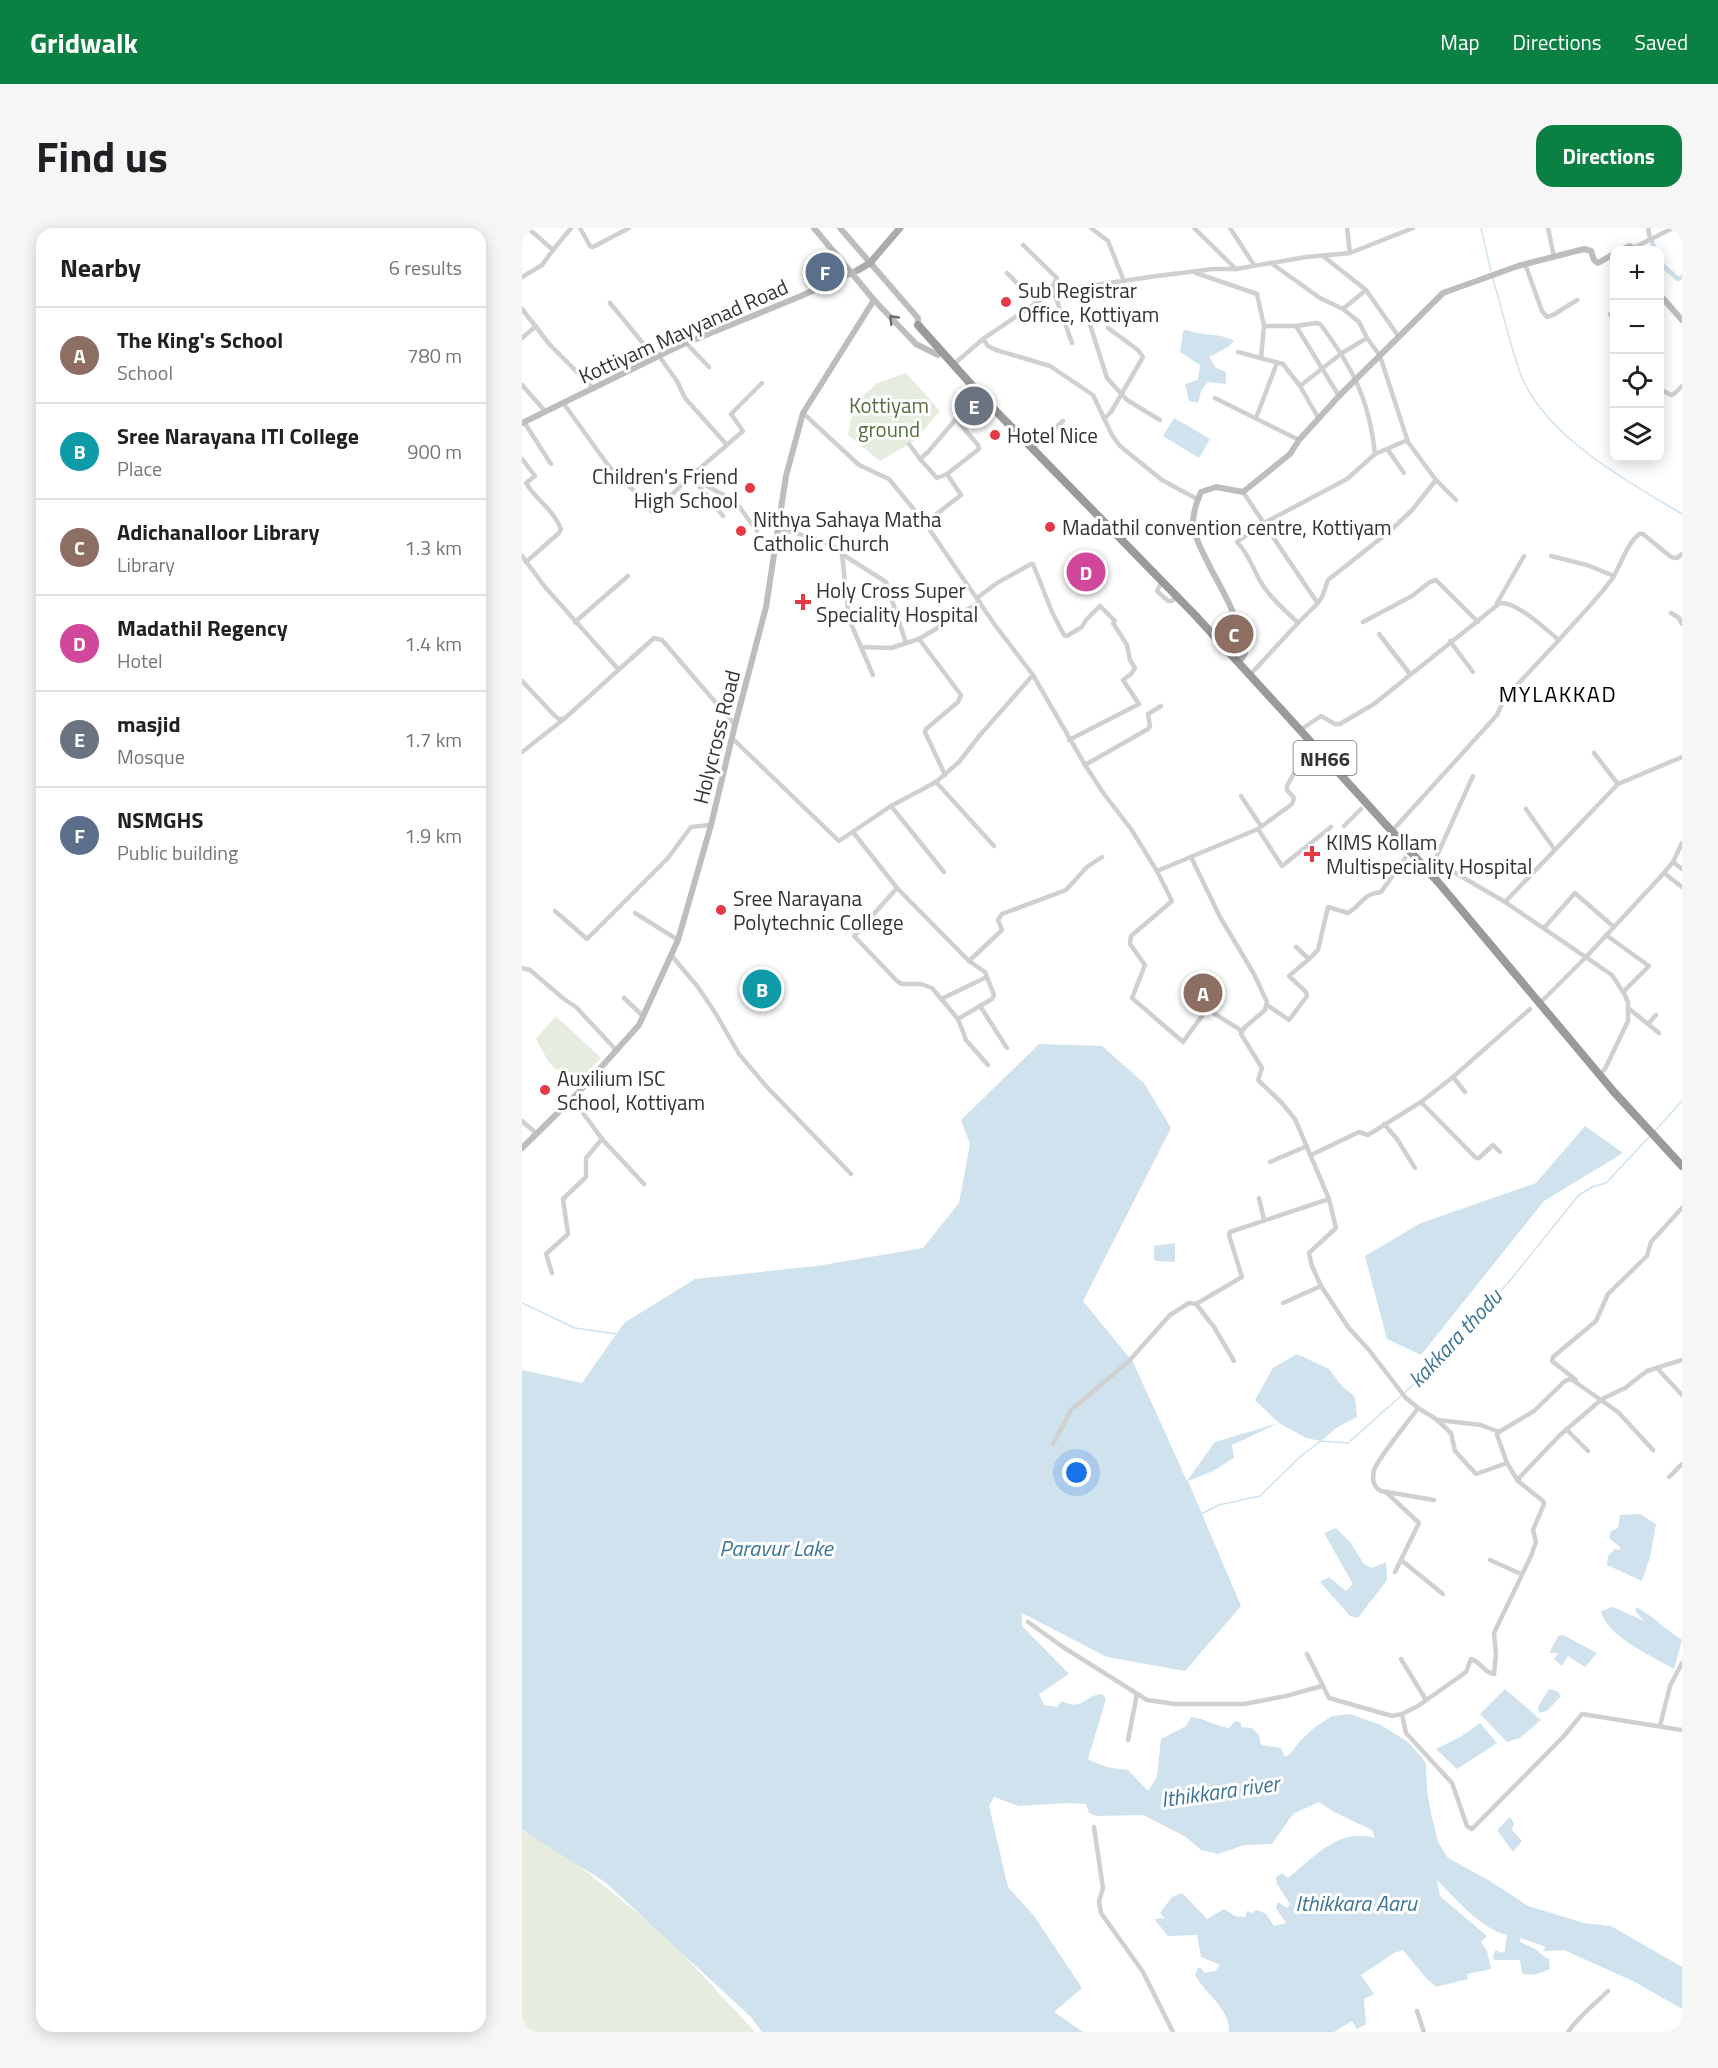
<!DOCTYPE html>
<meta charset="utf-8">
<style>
:root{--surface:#fff;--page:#f6f6f6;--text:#202124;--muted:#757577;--line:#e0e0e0;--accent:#0b8043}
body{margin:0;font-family:"Titillium Web",sans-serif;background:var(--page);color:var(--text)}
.controls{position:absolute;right:18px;top:18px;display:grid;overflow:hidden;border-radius:12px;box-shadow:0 3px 15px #0003}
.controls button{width:54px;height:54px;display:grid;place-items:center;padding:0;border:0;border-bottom:2px solid var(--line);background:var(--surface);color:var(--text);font:30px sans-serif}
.you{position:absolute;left:555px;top:1245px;width:21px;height:21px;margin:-15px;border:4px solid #fff;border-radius:50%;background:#1a73e8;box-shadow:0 0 0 9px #1a73e833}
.badge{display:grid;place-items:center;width:39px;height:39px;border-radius:50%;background:var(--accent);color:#fff;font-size:20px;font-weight:700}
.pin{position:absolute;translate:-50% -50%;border:3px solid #fff;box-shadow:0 2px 6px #0006}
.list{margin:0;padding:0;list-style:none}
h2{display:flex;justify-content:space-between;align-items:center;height:78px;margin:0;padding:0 24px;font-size:26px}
h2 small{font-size:20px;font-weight:400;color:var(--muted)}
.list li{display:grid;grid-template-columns:39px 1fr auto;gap:18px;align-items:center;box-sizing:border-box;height:96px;padding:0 24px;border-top:2px solid var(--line)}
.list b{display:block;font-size:22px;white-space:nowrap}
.list p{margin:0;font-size:20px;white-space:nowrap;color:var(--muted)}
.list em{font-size:20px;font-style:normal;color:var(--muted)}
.icon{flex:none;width:33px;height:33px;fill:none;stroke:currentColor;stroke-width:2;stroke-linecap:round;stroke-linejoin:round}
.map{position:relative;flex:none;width:1160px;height:1804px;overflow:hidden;border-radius:18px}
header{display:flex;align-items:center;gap:36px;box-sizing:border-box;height:84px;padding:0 30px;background:var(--accent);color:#fff}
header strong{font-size:28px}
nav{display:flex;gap:33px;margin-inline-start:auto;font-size:21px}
.intro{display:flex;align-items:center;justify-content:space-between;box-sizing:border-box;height:144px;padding:0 36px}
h1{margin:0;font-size:42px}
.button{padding:15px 27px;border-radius:18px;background:var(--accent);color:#fff;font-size:21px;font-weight:700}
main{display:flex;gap:36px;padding:0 36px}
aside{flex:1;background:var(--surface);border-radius:18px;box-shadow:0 3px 15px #0003}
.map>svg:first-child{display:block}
.green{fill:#e6ecdf}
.water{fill:#cfe2ee}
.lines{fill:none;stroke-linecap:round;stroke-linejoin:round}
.stream{stroke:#cfe2ee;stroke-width:1.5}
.canal{stroke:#cfe2ee;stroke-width:4.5}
.street{stroke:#d0d0d0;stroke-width:4.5}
.secondary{stroke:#bdbdbd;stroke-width:6}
.primary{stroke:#ababab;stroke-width:7}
.highway{stroke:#9a9a9a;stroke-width:8}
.oneway{stroke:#6a6a6a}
.poi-dot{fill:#e63946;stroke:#fff;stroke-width:2}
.labels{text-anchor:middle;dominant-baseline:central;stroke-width:6;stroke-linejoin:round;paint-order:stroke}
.shield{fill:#fff;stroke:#707070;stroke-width:1.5}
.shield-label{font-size:20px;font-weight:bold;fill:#333}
.poi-label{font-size:21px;fill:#333;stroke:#fff;text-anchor:start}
.street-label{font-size:21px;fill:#333;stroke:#fff}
.park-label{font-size:21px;fill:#56703f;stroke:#fff}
.neighbourhood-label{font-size:22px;letter-spacing:1.5px;fill:#000;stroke:#fff}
.water-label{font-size:22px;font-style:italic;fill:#3f7597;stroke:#fff}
</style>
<header>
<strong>Gridwalk</strong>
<nav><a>Map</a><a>Directions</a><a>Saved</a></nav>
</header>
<div class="intro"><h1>Find us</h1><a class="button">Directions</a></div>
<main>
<aside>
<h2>Nearby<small>6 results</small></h2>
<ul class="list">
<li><span class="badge" style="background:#8d6e63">A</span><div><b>The King's School</b><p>School</p></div><em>780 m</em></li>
<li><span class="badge" style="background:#0f9aa8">B</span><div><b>Sree Narayana ITI College</b><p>Place</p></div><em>900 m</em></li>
<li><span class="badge" style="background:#8d6e63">C</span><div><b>Adichanalloor Library</b><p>Library</p></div><em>1.3 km</em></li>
<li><span class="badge" style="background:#d1479c">D</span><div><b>Madathil Regency</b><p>Hotel</p></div><em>1.4 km</em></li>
<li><span class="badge" style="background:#6b7280">E</span><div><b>masjid</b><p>Mosque</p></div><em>1.7 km</em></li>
<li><span class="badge" style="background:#5c6f8a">F</span><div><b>NSMGHS</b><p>Public building</p></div><em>1.9 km</em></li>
</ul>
</aside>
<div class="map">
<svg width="1160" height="1804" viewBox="0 0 1160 1804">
<rect width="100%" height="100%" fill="#fff"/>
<g class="green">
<path d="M384,145L418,183L392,213L358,233L326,207L332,176L355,155Z"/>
<path d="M34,788L79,830L51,858L44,847L33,841L26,833L14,811Z"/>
<path d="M0,1603L45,1628L144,1708L233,1804H0Z"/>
</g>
<g class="water">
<path d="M665,102C679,108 700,105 712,113L706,119L687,129L694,140L704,144V156L686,154L679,163L676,175L667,173L663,156L676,152L678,137L658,124L661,103Z"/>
<path d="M652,190L688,211L677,230L641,208Z"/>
<path d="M517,816L580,818L622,855L649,900L561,1073L611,1134L665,1253L693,1214L757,1195L733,1172L751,1140L775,1126L807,1141L820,1158L833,1169L835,1189L814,1200L799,1213L784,1210L757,1195L710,1217L712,1230L691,1243L666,1253L719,1378L663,1443L585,1429L500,1385V1398L547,1446L517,1466L522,1477L535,1479L540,1473C561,1484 562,1467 580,1466L584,1471L566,1531C579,1538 591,1541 606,1542L626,1563L635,1549L639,1511L664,1498L669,1489C682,1490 693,1498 707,1500L713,1493L719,1495V1499L730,1500L737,1507L739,1517L759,1520L763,1529L768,1526L778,1513L793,1499L810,1488L828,1486L859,1497L886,1514L898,1527L904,1536L905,1562L909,1585L916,1614L926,1630L968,1653L1006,1678L1062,1695L1089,1698L1160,1739V1781L1113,1754L1042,1722L1021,1723L1024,1719L999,1710L997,1713C1002,1717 1006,1717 1011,1720C1017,1722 1020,1729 1027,1731L1028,1741C1018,1745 1010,1749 1000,1745L998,1732H972L971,1727L974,1722L979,1725L983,1723L985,1707C959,1701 933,1670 915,1652L918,1668L965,1708L959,1714L965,1723L969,1741L945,1746L946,1751L914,1759L904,1750L881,1722L872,1725L839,1747L852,1766L842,1771L844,1796L835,1801L830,1793L812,1804H707C709,1782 683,1765 673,1747L676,1740H679L683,1745L693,1743L698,1737L679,1729L675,1707L646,1708L632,1691L643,1690L638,1685L650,1669L660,1665L685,1691L702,1681L713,1688L723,1689L725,1683L729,1685L736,1682L744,1686L752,1698L764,1695L754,1680L756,1674L765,1680L768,1676L755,1656L754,1649L760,1645L766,1650C792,1629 817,1599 853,1610L850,1602L812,1584L797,1574L771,1586L750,1616L722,1617L696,1626L679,1622L664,1609L621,1587L575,1588L567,1585L564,1576L545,1575L497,1578L472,1569L467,1578L486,1659L512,1688L560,1760L532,1784L561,1804H240L229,1789L83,1654L0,1602V1142L60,1155L102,1095L173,1051L295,1038L401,1020L437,975L448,916L439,892Z"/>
<path d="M1063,898L1101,925L1022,973L899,1127L865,1111L843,1028L899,995L1014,955Z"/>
<path d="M653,1015V1034L634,1033L632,1031V1018Z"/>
<path d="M1118,1286L1134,1296L1128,1329L1120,1353L1085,1337L1086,1328L1093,1321L1098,1322V1319L1087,1310L1089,1303L1096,1300L1098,1287Z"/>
<path d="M814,1300L828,1314L842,1336L850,1340L864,1334L865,1352L836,1390L828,1388L798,1354L807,1349L824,1363L831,1356L802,1305Z"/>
<path d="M1091,1379L1122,1393L1114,1384V1379C1131,1388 1144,1402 1160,1412L1152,1441C1130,1428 1084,1408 1079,1383Z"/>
<path d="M1041,1407L1075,1425L1063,1439L1046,1428L1040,1438L1032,1431L1036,1425H1027L1036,1408Z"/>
<path d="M983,1461L1019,1492L998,1510L985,1514L958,1486Z"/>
<path d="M1027,1461L1035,1463L1039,1468L1025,1483L1017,1485L1016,1479Z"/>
<path d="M958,1495L975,1515L935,1541L914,1521L940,1508Z"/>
<path d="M988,1589L992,1595L990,1602L1000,1613L991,1624L975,1602Z"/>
</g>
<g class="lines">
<g class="stream">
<path d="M959,0L969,43"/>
<path d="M970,49C981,82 987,115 999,147C1023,208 1106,254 1160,286"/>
<path d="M1132,904L1160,873"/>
<path d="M0,1075L53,1100L95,1106"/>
<path d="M679,1286L697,1277L738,1268L780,1227L799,1213L826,1215L835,1207L918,1133L942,1101L986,1055L1056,968L1070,959L1084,955L1127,909"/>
</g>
<g class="canal">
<path d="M1128,8L1133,22"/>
<path d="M1138,32L1139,36L1156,51L1160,49"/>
</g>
<g class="street">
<path d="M6,0L31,22L49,0"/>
<path d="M58,0L68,18L71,19L107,0"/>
<path d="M569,0L586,13L602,53"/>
<path d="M672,0L714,41"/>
<path d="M708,0L732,37"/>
<path d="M825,0L828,25"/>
<path d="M1026,0L1032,29"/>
<path d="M1126,0L1128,11"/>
<path d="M501,17L535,50L530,59L550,115"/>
<path d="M1111,20L1151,0"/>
<path d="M801,28L844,62"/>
<path d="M749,35L798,70L821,81L837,94L845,110L858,128L886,214"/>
<path d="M1003,36L1020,83L1025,89L1031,87L1055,72"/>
<path d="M485,45L515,75"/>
<path d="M674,45L735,66L742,98L739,129"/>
<path d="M0,49L20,37L31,22"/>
<path d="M556,59L585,150L605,172L638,192"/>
<path d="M88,75L133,130"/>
<path d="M0,81L28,117L72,161"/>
<path d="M821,81L844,62L877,109"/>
<path d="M1088,86L1092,92"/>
<path d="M742,98H774L794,95L798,96C830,138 848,173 853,226"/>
<path d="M774,98L817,168"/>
<path d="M0,110L14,98"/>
<path d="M461,111L466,118L474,122L528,138L571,167L590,207L598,218L640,252L675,271"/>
<path d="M165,116L187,139"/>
<path d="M716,124L761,136L778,158L797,191"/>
<path d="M137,128L155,153L163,170L205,217"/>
<path d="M432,136L461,111L532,63L635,48L691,41H714L784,29L828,25L891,0"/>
<path d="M0,157L23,183"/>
<path d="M778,158L820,125L845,110"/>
<path d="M1138,161L1149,167L1153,165L1160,158"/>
<path d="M693,170L777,212"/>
<path d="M42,176L86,237L112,263L129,283L132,284L168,249L221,203L209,186L240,155"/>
<path d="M281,185L337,237L367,251L403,295L473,397L511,447L563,537L582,566L609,601L635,643L736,601L770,576L772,570L765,562V558L785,521"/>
<path d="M734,190L755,135"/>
<path d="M582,191L589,184L621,129L616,122L586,100"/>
<path d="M2,194L29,236"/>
<path d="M387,216L398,231L406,224L434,191"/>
<path d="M511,220L541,193"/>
<path d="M866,222L882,245"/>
<path d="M0,231L13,248L4,255C14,272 32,282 39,301L37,305L4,334"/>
<path d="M398,231L415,250L425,246"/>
<path d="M168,249L213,273L235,303"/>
<path d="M173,253L201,288"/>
<path d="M721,264C746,301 770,338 795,374V376L776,395C763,382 746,368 737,351C730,338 726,325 715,314L742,295L825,251L853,226L883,213L886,214L914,252L934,272"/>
<path d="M403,295L439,267L425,246L457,221L456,217L434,191L450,171"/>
<path d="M255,300C271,305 311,312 320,326L327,391L351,447"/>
<path d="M320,326L364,354L384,415"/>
<path d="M0,328L23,359L96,441"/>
<path d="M1029,328L1065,337L1092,348"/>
<path d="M640,353L635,363L646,373H650L655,369"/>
<path d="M455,370L475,355L509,336H511L530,384L542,407L545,408L560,399L564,392L578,378L593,393L591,395L605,417L608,432L613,440L609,446L601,452L617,476L547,512"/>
<path d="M975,375L1002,328"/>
<path d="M795,376L800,369L806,352L868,303L891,281L914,252"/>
<path d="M1149,385L1157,390L1160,396"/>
<path d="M53,394L106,348"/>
<path d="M841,394L890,368L908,354L914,352L956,394"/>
<path d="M857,406L888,446"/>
<path d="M397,411L439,467L436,474L404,501L403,504L423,547"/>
<path d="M928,413L951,444"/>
<path d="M340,419L369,420L397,411L458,374"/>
<path d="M727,448L776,395"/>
<path d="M0,453L32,487L37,491H42"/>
<path d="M778,502L799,488L813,496H818L852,476L978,375C996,374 1023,401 1037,412C1054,392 1074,373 1090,351C1099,337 1104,317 1117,306H1121L1149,329L1155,330L1160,326"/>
<path d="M210,510L317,613L369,578L414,554"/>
<path d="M0,524L42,491L132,410L140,412L213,497"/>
<path d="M1072,525L1096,556"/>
<path d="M563,537L626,501L628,498L626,486L639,478"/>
<path d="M719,568L739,598"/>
<path d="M369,578L422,644"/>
<path d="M1004,581L1033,622"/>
<path d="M822,598L839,581"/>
<path d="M736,601L760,638L809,599"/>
<path d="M870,603L975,487L982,471L1037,412"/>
<path d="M331,604L375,660L447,733L463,744L472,767L470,771L436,791"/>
<path d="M472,618L414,554L437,534L458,507L511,447"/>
<path d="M669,629L698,689L732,746L745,774L743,782L722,800L719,806L740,840L736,852L759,874L773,891L807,971L814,1000L787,1025L790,1038L799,1058L826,1099L847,1122L883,1169L896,1180L914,1191L929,1205L933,1223L954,1246L985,1235L996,1253"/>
<path d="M913,633L983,674L1090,747L1103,767L1106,775V793L1083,841L1077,847"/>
<path d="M1151,634L1160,641"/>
<path d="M635,643L650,673L609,708L608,716L623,737L610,770L661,814L685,781L720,803"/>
<path d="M907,645L951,548"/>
<path d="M1142,645L1160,659"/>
<path d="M375,660L332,708L375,753L380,756H399L410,760L436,791L444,812L466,837"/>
<path d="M983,674L1096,556L1160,529"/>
<path d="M33,683L65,711L146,630L169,599L189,597"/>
<path d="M113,685L156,712"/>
<path d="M1022,700L1053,665L1092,699"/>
<path d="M1084,707L1127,738L1102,763"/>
<path d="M149,727L176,759L194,786L217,826L244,858L329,946"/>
<path d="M787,731L796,722L806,679L826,685C842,675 839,667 859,664L883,630"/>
<path d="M447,733L480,702L476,692L480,686L544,662L565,639L580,629"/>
<path d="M0,740L8,742L42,771L54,779L95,823"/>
<path d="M102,770L121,788"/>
<path d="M419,771L465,749"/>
<path d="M1017,776L1065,728L1142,645L1151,634L1160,615"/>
<path d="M745,777L767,792L785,768L784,764L767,748L787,731L774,719"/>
<path d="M458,778L485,820"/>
<path d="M1106,780L1137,805"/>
<path d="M1126,796L1134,787"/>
<path d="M931,849L943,864"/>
<path d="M50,870L80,911L122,956"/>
<path d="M899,874L954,930H957L971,917L978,924"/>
<path d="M0,893L15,906"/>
<path d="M862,896L875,911L893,940"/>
<path d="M789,927L837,904L846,907L899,874L931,849L1008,781"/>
<path d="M748,934L785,918"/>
<path d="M737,970L742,992"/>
<path d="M30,1045L24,1026L46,1006L41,971L64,949V930L80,911"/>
<path d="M761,1075L799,1058"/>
<path d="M674,1076L692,1099L712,1133"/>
<path d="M1135,1140L1160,1167"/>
<path d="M1054,1152L1030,1133L1031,1129L1074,1093L1086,1066L1125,1028L1129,1014L1160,980"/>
<path d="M896,1180C887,1193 856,1230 852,1242C850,1251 851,1259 859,1263L912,1272"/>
<path d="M916,1192L959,1197L977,1204"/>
<path d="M1044,1201L1066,1223"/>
<path d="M531,1216L549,1182L606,1134L648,1087L667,1075L674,1076L720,1049L707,1007L708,1004L807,971"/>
<path d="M985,1235L975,1207L977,1204L1012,1183L1043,1153L1049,1151L1096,1184L1131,1222"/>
<path d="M1147,1249L1160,1236"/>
<path d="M864,1264L897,1295L873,1344"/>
<path d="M879,1332L921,1366"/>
<path d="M968,1332L999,1346"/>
<path d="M506,1394L541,1419L625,1472L653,1476H722L764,1468L800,1458"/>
<path d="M785,1426L807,1470L870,1488L880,1486L896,1478L944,1444L949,1431C959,1434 962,1445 972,1446L974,1426L972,1405L1009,1328L1014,1314L1011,1302L1022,1276L1021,1273L996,1253L998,1249L1038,1207L1080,1171L1103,1160L1125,1143L1160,1132"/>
<path d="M879,1431L904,1472"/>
<path d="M880,1486L884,1505L930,1555L945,1598L950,1601L1041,1509L1060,1486L1160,1502"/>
<path d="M1138,1498L1148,1458L1160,1435"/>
<path d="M606,1512L615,1466"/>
<path d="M572,1599L581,1660L577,1673L579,1685L621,1744L651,1804"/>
<path d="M895,1783L902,1804"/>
<path d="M1046,1804C1057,1788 1072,1777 1086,1763"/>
</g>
<g class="secondary">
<path d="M292,0L352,72L394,116L416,127"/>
<path d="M318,0L396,90V97"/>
<path d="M1099,22L1108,18L1113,22"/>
<path d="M1138,67L1160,92"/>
<path d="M0,195L157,118L279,68L336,42"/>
<path d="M717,435L723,425C719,396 704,368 690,343C683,328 673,312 671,295C671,284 675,273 679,264L694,259L721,264L768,226L777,212L817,168L921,65L996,38L1062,21L1069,23L1072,32L1076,35L1092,26"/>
<path d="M0,920L56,865L117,797L156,712L189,597L213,497L244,379L264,248L281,185L352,72"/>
</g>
<path class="primary" d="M336,42L348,35L378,0"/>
<path class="highway" d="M396,97L464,173L673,387L778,502L916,654L1092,864L1160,938"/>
</g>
<defs><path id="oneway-chevron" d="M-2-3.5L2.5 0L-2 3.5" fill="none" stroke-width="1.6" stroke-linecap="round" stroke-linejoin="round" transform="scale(1.5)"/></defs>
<use class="oneway" href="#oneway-chevron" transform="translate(371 91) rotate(-134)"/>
<g class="poi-dot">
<circle cx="484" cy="74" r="6"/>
<circle cx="473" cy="207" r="6"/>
<circle cx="228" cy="260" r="6"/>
<circle cx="528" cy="299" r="6"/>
<circle cx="219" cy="303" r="6"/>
<path d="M278 365h6v6h6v6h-6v6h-6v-6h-6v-6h6z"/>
<path d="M787 617h6v6h6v6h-6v6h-6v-6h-6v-6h6z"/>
<circle cx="199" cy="682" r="6"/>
<circle cx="23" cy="862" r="6"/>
</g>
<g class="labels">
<rect class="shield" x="771.5" y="513" width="63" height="34" rx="4.5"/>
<g class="shield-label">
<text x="803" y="530">NH66</text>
</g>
<g class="poi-label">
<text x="496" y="62">Sub Registrar<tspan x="496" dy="24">Office, Kottiyam</tspan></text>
<text x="485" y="207">Hotel Nice</text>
<text x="216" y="248" text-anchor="end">Children's Friend<tspan x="216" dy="24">High School</tspan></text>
<text x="231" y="291">Nithya Sahaya Matha<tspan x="231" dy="24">Catholic Church</tspan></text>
<text x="540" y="299">Madathil convention centre, Kottiyam</text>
<text x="294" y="362">Holy Cross Super<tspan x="294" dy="24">Speciality Hospital</tspan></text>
<text x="804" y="614">KIMS Kollam<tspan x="804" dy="24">Multispeciality Hospital</tspan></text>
<text x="211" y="670">Sree Narayana<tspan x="211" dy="24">Polytechnic College</tspan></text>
<text x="35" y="850">Auxilium ISC<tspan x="35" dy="24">School, Kottiyam</tspan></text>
</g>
<g class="street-label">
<text transform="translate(161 103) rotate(-24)">Kottiyam Mayyanad Road</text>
<text transform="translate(194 509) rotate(-76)">Holycross Road</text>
</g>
<g class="park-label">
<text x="367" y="177">Kottiyam<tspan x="367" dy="24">ground</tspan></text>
</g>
<g class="neighbourhood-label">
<text x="1036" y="466">MYLAKKAD</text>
</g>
<g class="water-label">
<text transform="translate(933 1110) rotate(-47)">kakkara thodu</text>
<text x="254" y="1320">Paravur Lake</text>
<text transform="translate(698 1563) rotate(-8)">Ithikkara river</text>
<text x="834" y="1675">Ithikkara Aaru</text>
</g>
</g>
</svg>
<div class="controls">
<button>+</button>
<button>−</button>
<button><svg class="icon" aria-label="locate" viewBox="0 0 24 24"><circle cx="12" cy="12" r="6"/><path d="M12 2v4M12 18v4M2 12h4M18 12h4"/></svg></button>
<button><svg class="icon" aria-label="layers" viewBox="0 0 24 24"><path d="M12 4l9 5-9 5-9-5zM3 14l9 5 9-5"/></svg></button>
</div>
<div class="you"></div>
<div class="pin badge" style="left:681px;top:765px;background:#8d6e63">A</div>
<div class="pin badge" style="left:240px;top:761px;background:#0f9aa8">B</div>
<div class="pin badge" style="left:712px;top:406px;background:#8d6e63">C</div>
<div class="pin badge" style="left:564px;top:344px;background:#d1479c">D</div>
<div class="pin badge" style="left:452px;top:178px;background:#6b7280">E</div>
<div class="pin badge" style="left:303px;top:44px;background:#5c6f8a">F</div>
</div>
</main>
